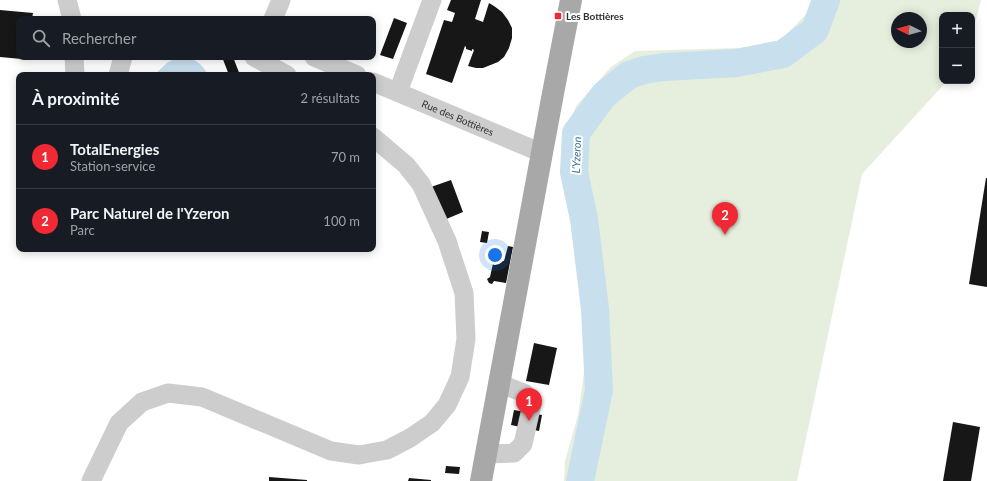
<!DOCTYPE html>
<html lang="fr">
<meta charset="utf-8">
<style>
:root{--surface:#171b24;--page:#20242c;--text:#f1f3f6;--muted:#9ea1a6;--line:#363941;--accent:#f02934}
body{margin:0;font-family:Lato,sans-serif;background:var(--page);color:var(--text)}
.controls{position:absolute;right:12px;top:12px;display:grid;overflow:hidden;border-radius:8px;box-shadow:0 2px 10px #0003}
.controls button{width:36px;height:36px;display:grid;place-items:center;padding:0;border:0;border-bottom:1px solid var(--line);background:var(--surface);color:var(--text);font:20px sans-serif}
.compass{position:absolute;left:891px;top:12px;width:36px;height:36px;border-radius:50%;background:var(--surface);box-shadow:0 2px 10px #0003;rotate:275deg}
.you{position:absolute;left:495px;top:255px;width:14px;height:14px;margin:-10px;border:3px solid #fff;border-radius:50%;background:#1a73e8;box-shadow:0 0 0 6px #1a73e833}
.badge{display:grid;place-items:center;width:26px;height:26px;border-radius:50%;background:var(--accent);color:#fff;font-size:13px;font-weight:700}
.pin{position:absolute;translate:-50% -33px;filter:drop-shadow(0 1px 2px #0008)}
.pin::after{content:'';position:absolute;top:21px;width:14px;height:12px;background:inherit;clip-path:polygon(0 0,100% 0,50% 100%)}
.list{margin:0;padding:0;list-style:none}
h2{display:flex;justify-content:space-between;align-items:center;height:52px;margin:0;padding:0 16px;font-size:17px}
h2 small{font-size:13px;font-weight:400;color:var(--muted)}
.list li{display:grid;grid-template-columns:26px 1fr auto;gap:12px;align-items:center;box-sizing:border-box;height:64px;padding:0 16px;border-top:1px solid var(--line)}
.list b{display:block;font-size:15px;white-space:nowrap}
.list p{margin:0;font-size:13px;white-space:nowrap;color:var(--muted)}
.list em{font-size:13px;font-style:normal;color:var(--muted)}
.icon{flex:none;width:22px;height:22px;fill:none;stroke:currentColor;stroke-width:2;stroke-linecap:round;stroke-linejoin:round}
.map{position:relative;flex:none;width:987px;height:481px;overflow:hidden}
.search{position:absolute;background:var(--surface);box-shadow:0 2px 10px #0003;left:16px;top:16px;width:360px;height:44px;display:flex;align-items:center;gap:10px;box-sizing:border-box;padding:0 14px;border-radius:8px;color:var(--muted);font-size:15px}
.panel{position:absolute;background:var(--surface);box-shadow:0 2px 10px #0003;left:16px;top:72px;width:360px;height:180px;border-radius:8px}
.map>svg:first-child{display:block}
.green{fill:#e6eedd;fill-rule:evenodd}
.water{fill:#c8dfee}
.lines{fill:none;stroke-linecap:round;stroke-linejoin:round}
.river{stroke:#c8dfee;stroke-width:28}
.building{fill:#171717}
.minor{stroke:#cdcdcd;stroke-width:19}
.major{stroke:#a8a8a8;stroke-width:22}
.poi-dot{fill:#f02934;stroke:#fff;stroke-width:1.5}
.labels{text-anchor:middle;dominant-baseline:central;stroke-width:4;stroke-linejoin:round;paint-order:stroke}
.poi-label{font-size:10px;font-weight:bold;fill:#303030;stroke:#fff;text-anchor:start}
.street-label{font-size:10px;fill:#303030;stroke:#fff}
.water-label{font-size:11px;font-style:italic;fill:#387197;stroke:#fff}
</style>
<div class="map">
<svg width="987" height="481" viewBox="0 0 987 481">
<rect width="100%" height="100%" fill="#fff"/>
<path class="green" d="M813,0H981L972,35V15H942V81H947L862,174L797,481H564L565,461L578,415L586,358L582,267L562,179L565,136L576,106L611,67L635,51L739,48L781,40L811,9ZM897,18H921V42H897Z"/>
<path class="water" d="M179,57C193,57 202,63 208,75H154L168,62Z"/>
<g class="lines">
<path class="river" d="M580,481L599,390L595,309L584,219L574,172L576,133L604,95L629,75L644,70L664,67L737,63L783,54L815,30L826,0"/>
</g>
<g class="building">
<path d="M451,0H481L475,19L483,22L489,3L494,6L502,12L508,20L512,28V38L509,48L504,57L498,62L483,68H476L468,66L474,50L472,49V51L466,49V47L465,46L452,83L426,74L444,20L452,22L455,13L447,10Z"/>
<path d="M0,10L33,13L32,19H19V57H22V59L0,57Z"/>
<path d="M394,18L407,23L393,59L380,55Z"/>
<path d="M222,57H233L240,75H229Z"/>
<path d="M986,178H987V287L969,284Z"/>
<path d="M451,180L463,212L444,220L431,187Z"/>
<path d="M482,231L489,232L487,243L480,242Z"/>
<path d="M508,246L513,247L506,283L494,281L492,284L489,283L487,279L490,277L494,259L504,261Z"/>
<path d="M534,343L557,348L549,385L526,381Z"/>
<path d="M514,410L542,415L539,431L511,425Z"/>
<path d="M953,422L980,427L971,481H943Z"/>
<path d="M446,466L460,467L459,474L445,473Z"/>
<path d="M269,477L307,480V481H269Z"/>
<path d="M409,478L431,480V481H408Z"/>
</g>
<g class="lines">
<g class="minor">
<path d="M67,0L72,19"/>
<path d="M273,19L281,0"/>
<path d="M74,57L75,75"/>
<path d="M254,57L287,75"/>
<path d="M314,57L357,75"/>
<path d="M118,75L123,57"/>
<path id="s1" d="M373,82L542,153"/>
<path d="M398,92L432,0"/>
<path d="M486,454L514,453L523,444L532,404L524,393L498,383"/>
<path d="M91,481L119,423L142,402L168,393L202,397L331,451L359,455L387,450L410,438L432,423L447,405L460,377L466,339L464,293L447,241L421,184L406,165L373,137"/>
</g>
<path class="major" d="M481,481C510,320 540,160 571,0"/>
</g>
<rect class="poi-dot" x="554" y="12" width="8" height="8" rx="2"/>
<g class="labels">
<g class="poi-label">
<text x="566" y="16">Les Bottières</text>
</g>
<g class="street-label">
<text stroke="none"><textPath href="#s1" startOffset="92">Rue des Bottières</textPath></text>
</g>
<g class="water-label">
<text transform="translate(576 155) rotate(-88)">L'Yzeron</text>
</g>
</g>
</svg>
<div class="controls">
<button>+</button>
<button>−</button>
</div>
<svg class="compass" viewBox="-18 -18 36 36"><path d="M0-13l5 13h-10z" fill="#e53935"/><path d="M0 13l5-13h-10z" fill="#9ea1a6"/></svg>
<div class="you"></div>
<div class="pin badge" style="left:529px;top:421px">1</div>
<div class="pin badge" style="left:725px;top:235px">2</div>
<div class="search"><svg class="icon" aria-label="search" viewBox="0 0 24 24"><circle cx="10" cy="10" r="6"/><path d="M15 15l6 6"/></svg>Rechercher</div>
<section class="panel">
<h2>À proximité<small>2 résultats</small></h2>
<ul class="list">
<li><span class="badge">1</span><div><b>TotalEnergies</b><p>Station-service</p></div><em>70 m</em></li>
<li><span class="badge">2</span><div><b>Parc Naturel de l'Yzeron</b><p>Parc</p></div><em>100 m</em></li>
</ul>
</section>
</div>
